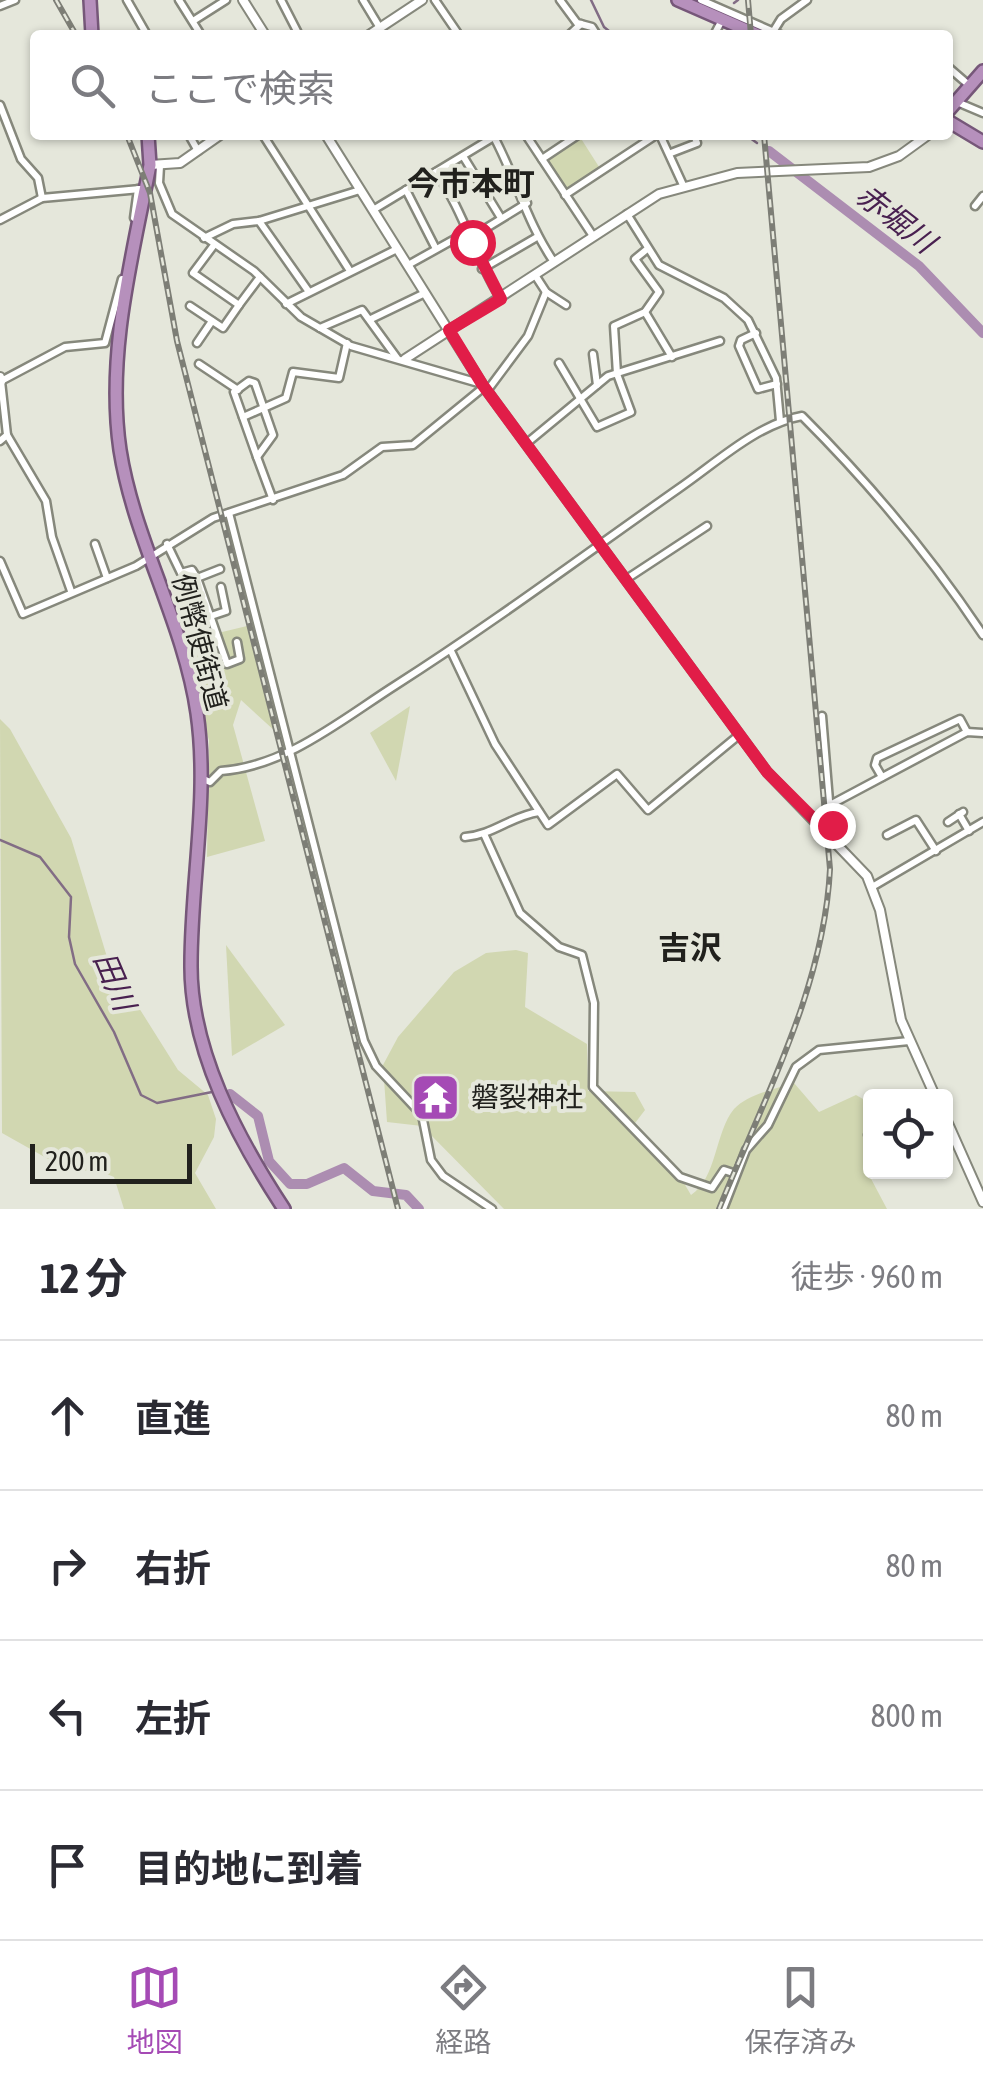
<!DOCTYPE html>
<html lang="ja">
<meta charset="utf-8">
<style>
:root{--surface:#fff;--page:#f7f7f7;--text:#2b2b33;--muted:#7c7c81;--line:#e1e1e2;--accent:#a54ab5}
body{margin:0;font-family:"Asap Condensed","Noto Sans JP",sans-serif;background:var(--page);color:var(--text)}
.controls{position:absolute;right:30px;bottom:30px;display:grid;overflow:hidden;border-radius:10px;box-shadow:0 2px 8px #0004}
.controls button{width:90px;height:90px;display:grid;place-items:center;padding:0;border:0;border-bottom:2px solid var(--line);background:var(--surface);color:var(--text);font:50px sans-serif}
.scale{position:absolute;left:30px;bottom:25px;width:162px;box-sizing:border-box;padding-left:10px;border:5px solid #21211d;border-top:0;font-size:28px;line-height:35px;white-space:nowrap;color:#21211d;-webkit-text-stroke:8px #e5e7db;paint-order:stroke}
.stop{position:absolute;width:30px;height:30px;margin:-22px;border:8px solid #e11d48;border-radius:50%;background:#fff}
.stop.end{background:#e11d48;border-color:#fff;box-shadow:0 2px 10px #0008}
.list{margin:0;padding:0;list-style:none}
h2{display:flex;justify-content:space-between;align-items:center;height:130px;margin:0;padding:0 40px;font-size:42px}
h2 small{font-size:32px;font-weight:400;color:var(--muted)}
.list li{display:grid;grid-template-columns:65px 1fr auto;gap:30px;align-items:center;box-sizing:border-box;height:150px;padding:0 40px;border-top:2px solid var(--line)}
.list b{display:block;font-size:38px;white-space:nowrap}
.list em{font-size:32px;font-style:normal;color:var(--muted)}
.icon{flex:none;width:55px;height:55px;fill:none;stroke:currentColor;stroke-width:2;stroke-linecap:round;stroke-linejoin:round}
.map{position:relative;flex:none;width:983px;height:1209px;overflow:hidden}
.search{position:absolute;background:var(--surface);box-shadow:0 2px 8px #0004;left:30px;right:30px;top:30px;height:110px;display:flex;align-items:center;gap:25px;box-sizing:border-box;padding:0 35px;border-radius:10px;color:var(--muted);font-size:38px}
.sheet{height:730px;background:var(--surface)}
nav{display:flex;justify-content:space-around;align-items:center;box-sizing:border-box;height:140px;border-top:2px solid var(--line);background:var(--surface);font-size:28px;color:var(--muted)}
nav a{display:grid;justify-items:center;gap:5px}
nav .on{color:var(--accent)}
.map>svg:first-child{display:block}
.green{fill:#d1d7b1}
.lines{fill:none;stroke-linecap:round;stroke-linejoin:round}
.stream{stroke:#826d85;stroke-width:2.5}
.river{stroke:#ac8db1;stroke-width:10}
.minor-casing{stroke:#86887c;stroke-width:11}
.tertiary-casing{stroke:#86887c;stroke-width:12}
.trunk-casing{stroke:#765779;stroke-width:16}
.minor{stroke:#fff;stroke-width:6}
.tertiary{stroke:#fff;stroke-width:8}
.trunk{stroke:#b690bc;stroke-width:11}
.rail-casing{stroke:#7d7e76;stroke-width:6}
.rail{stroke:#e5e7db;stroke-width:2.5;stroke-dasharray:8;stroke-linecap:butt}
.route{stroke:#e11d48;stroke-width:12}
.labels{text-anchor:middle;dominant-baseline:central;stroke-width:8;stroke-linejoin:round;paint-order:stroke}
.street-label{font-size:28px;fill:#21211d;stroke:#e5e7db}
.poi-label{font-size:28px;fill:#21211d;stroke:#e5e7db;text-anchor:start}
.water-label{font-size:30px;font-style:italic;fill:#492150;stroke:#e5e7db}
.quarter-label{font-size:32px;font-weight:bold;fill:#21211d;stroke:#e5e7db}
</style>
<div class="map">
<svg width="983" height="1209" viewBox="0 0 983 1209">
<rect width="100%" height="100%" fill="#e5e7db"/>
<g class="green">
<path d="M580,137L601,170L566,189L547,161Z"/>
<path d="M247,626L276,732L241,700L233,725L265,841L207,857L209,740L180,651L189,640Z"/>
<path d="M410,706L396,781L370,733Z"/>
<path d="M0,719L10,729L71,838L107,957L178,1070L208,1095L216,1119L214,1137L195,1173L216,1209H124L114,1177L102,1172L66,1169L2,1133Z"/>
<path d="M226,945L285,1025L232,1056Z"/>
<path d="M516,950L528,953L525,1007L587,1044L588,1091L635,1092L645,1110L629,1131L668,1156L691,1195C717,1178 715,1132 734,1109C748,1094 775,1089 794,1083L819,1112L856,1095L870,1103L868,1173L887,1209H504L422,1126L387,1122L383,1065L398,1037L454,972L486,953Z"/>
</g>
<g class="lines">
<g class="stream">
<path d="M591,0L604,27L614,35"/>
<path d="M734,3L738,0"/>
<path d="M746,135L757,143"/>
<path d="M0,840L40,857L71,897L69,937L75,964L114,1032L141,1095L157,1103L212,1092"/>
</g>
<g class="river">
<path d="M769,151L919,266L983,333"/>
<path d="M230,1094L258,1116L269,1161L290,1184H307L344,1168L373,1191L406,1195L419,1209"/>
</g>
<defs>
<g id="minor">
<path d="M127,0L147,35"/>
<path d="M179,0L201,35"/>
<path d="M281,0L299,35"/>
<path d="M363,0L380,28"/>
<path d="M435,0L459,35"/>
<path d="M560,0L577,23L592,27L597,35"/>
<path d="M701,0L781,35"/>
<path d="M0,6L15,0"/>
<path d="M193,21L226,0"/>
<path d="M773,32L781,19L807,0"/>
<path d="M569,35L581,24"/>
<path d="M714,35L722,20"/>
<path d="M948,67L970,86"/>
<path d="M957,102L983,113"/>
<path d="M0,105L21,159L38,178L42,198"/>
<path d="M189,135L198,151"/>
<path d="M263,135L350,271"/>
<path d="M526,135L593,236"/>
<path d="M660,135L683,185"/>
<path d="M494,137C516,178 528,225 554,262"/>
<path d="M671,153L697,143L694,135"/>
<path d="M463,156L501,218"/>
<path d="M542,159L578,135"/>
<path d="M160,166L159,183L172,214L254,271L301,317L351,346L482,384"/>
<path d="M436,172C464,212 475,258 501,299"/>
<path d="M406,190L435,247"/>
<path d="M565,195L656,135"/>
<path d="M975,206L983,196"/>
<path d="M373,210L497,135"/>
<path d="M627,214L659,265L724,298L748,320L776,378L780,421"/>
<path d="M134,218L138,189"/>
<path d="M0,220L42,198L140,189"/>
<path d="M259,221L309,292"/>
<path d="M204,238L233,224L259,221L360,190"/>
<path d="M470,238L527,203"/>
<path d="M214,245L193,273L239,305L260,277"/>
<path d="M408,265L469,231"/>
<path d="M482,269L537,237"/>
<path d="M535,275L546,292L566,305"/>
<path d="M286,304L397,249"/>
<path d="M190,306L223,328L239,305"/>
<path d="M645,312L672,357"/>
<path d="M371,319L425,293"/>
<path d="M320,328L362,310L397,358"/>
<path d="M756,333L741,340L739,346L758,389L777,384"/>
<path d="M197,343L212,321"/>
<path d="M593,354L597,385"/>
<path d="M559,363L597,427L631,412L617,374L614,326L645,312L659,292L635,259L646,250"/>
<path d="M199,364L238,390"/>
<path d="M249,381L255,383L273,435L257,457L234,392Z"/>
<path d="M487,391L528,336L546,292"/>
<path d="M243,417L286,398L293,372L339,378L347,343"/>
<path d="M7,435L46,501L52,537L71,591"/>
<path d="M0,441L7,435L1,381L65,347L105,343L122,279"/>
<path d="M527,443L608,376L720,341"/>
<path d="M257,457L273,500"/>
<path d="M229,513L364,1041L376,1066L422,1115L431,1160L443,1176L492,1209"/>
<path d="M95,544L107,578"/>
<path d="M167,544L181,573L192,570L197,578L227,664L240,659L237,642"/>
<path d="M0,561L23,614L136,566L213,518L343,475L382,447L413,445L484,387"/>
<path d="M197,578L220,569"/>
<path d="M628,578L707,526"/>
<path d="M208,617L226,611L221,587"/>
<path d="M451,651L495,744L548,825L617,774L648,810L739,735"/>
<path d="M822,716L832,837"/>
<path d="M882,777L875,765L877,758L960,719L967,732"/>
<path d="M201,778L210,782L221,771C287,766 341,720 396,685C493,623 584,555 678,489C716,463 757,424 802,416C870,484 930,555 983,635"/>
<path d="M830,805L967,732L983,733"/>
<path d="M959,814L969,831"/>
<path d="M948,822L963,812"/>
<path d="M887,835L916,820L936,851"/>
<path d="M485,836L520,913L559,947L582,955L594,1003L593,1087L680,1177L712,1188L724,1170L736,1174"/>
<path d="M465,837C493,835 511,816 539,812"/>
<path d="M872,887L983,822"/>
<path d="M868,1135L870,1134"/>
<path d="M723,1209L746,1150L768,1125L796,1067L819,1050L909,1041"/>
</g>
<g id="tertiary">
<path d="M243,0L265,35"/>
<path d="M369,35L422,0"/>
<path d="M326,135L482,384L767,772L867,876L880,910L901,1020L935,1096"/>
<path d="M150,165L180,163L220,135"/>
<path d="M405,359L659,194L737,173L869,167L899,156L928,135"/>
<path d="M0,377L1,381"/>
<path d="M946,1119L983,1202"/>
</g>
<g id="trunk">
<path d="M90,0L92,35"/>
<path d="M678,0L758,35"/>
<path d="M948,111L983,71"/>
<path d="M948,121L983,142"/>
<path d="M148,135L150,165C132,258 106,355 120,450C134,540 184,623 197,713C209,795 191,881 191,964C190,1050 238,1139 284,1209"/>
</g>
</defs>
<use href="#minor" class="minor-casing"/>
<use href="#tertiary" class="tertiary-casing"/>
<use href="#trunk" class="trunk-casing"/>
<use href="#minor" class="minor"/>
<use href="#tertiary" class="tertiary"/>
<use href="#trunk" class="trunk"/>
<defs>
<g id="rail">
<path d="M56,0L76,35"/>
<path d="M748,0L751,35"/>
<path d="M127,135L150,193L177,341L398,1209"/>
<path d="M719,1209C763,1100 824,989 830,869L764,135"/>
</g>
</defs>
<use href="#rail" class="rail-casing"/>
<use href="#rail" class="rail"/>
</g>
<g class="lines">
<path class="route" d="M472,242L501,299L449,330L482,384L767,772L832,837V825"/>
</g>
<defs>
<symbol id="temple-square" viewBox="-11 -11 22 22"><rect x="-9" y="-9" width="18" height="18" rx="4" fill="#a54ab5" stroke="#e5e7db"/><path d="M0-6L5-2H3V0L6.5 2.5H4V6H1.5V3h-3V6H-4V2.5H-6.5L-3 0V-2H-5Z" fill="#fff"/></symbol>
</defs>
<g fill-rule="evenodd">
<use href="#temple-square" x="408" y="1070" width="55" height="55"/>
</g>
<g class="labels">
<g class="street-label">
<text transform="translate(200 642) rotate(75)">例幣使街道</text>
</g>
<g class="poi-label">
<text x="471" y="1097">磐裂神社</text>
</g>
<g class="water-label">
<text transform="translate(896 218) rotate(38)">赤堀川</text>
<text transform="translate(115 981) rotate(67)">田川</text>
</g>
<g class="quarter-label">
<text x="471" y="183">今市本町</text>
<text x="690" y="947">吉沢</text>
</g>
</g>
</svg>
<div class="controls">
<button><svg class="icon" aria-label="locate" viewBox="0 0 24 24"><circle cx="12" cy="12" r="6"/><path d="M12 2v4M12 18v4M2 12h4M18 12h4"/></svg></button>
</div>
<div class="scale">200 m</div>
<div class="stop" style="left:472px;top:242px"></div>
<div class="stop end" style="left:832px;top:825px"></div>
<div class="search"><svg class="icon" aria-label="search" viewBox="0 0 24 24"><circle cx="10" cy="10" r="6"/><path d="M15 15l6 6"/></svg>ここで検索</div>
</div>
<section class="sheet">
<h2>12 分<small>徒歩 · 960 m</small></h2>
<ul class="list">
<li><svg class="icon" aria-label="ahead" viewBox="0 0 24 24"><path d="M12 20V5M6 11l6-6 6 6"/></svg><div><b>直進</b></div><em>80 m</em></li>
<li><svg class="icon" aria-label="right" viewBox="0 0 24 24"><path d="M7 20v-9h11M14 6l5 5-5 5"/></svg><div><b>右折</b></div><em>80 m</em></li>
<li><svg class="icon" aria-label="left" viewBox="0 0 24 24"><path d="M17 20v-9H6M10 6l-5 5 5 5"/></svg><div><b>左折</b></div><em>800 m</em></li>
<li><svg class="icon" aria-label="arrive" viewBox="0 0 24 24"><path d="M6 21V4h12l-3 4 3 4H6"/></svg><div><b>目的地に到着</b></div></li>
</ul>
</section>
<nav>
<a class="on"><svg class="icon" aria-label="map" viewBox="0 0 24 24"><path d="M3 6l6-2 6 2 6-2v14l-6 2-6-2-6 2zM9 4v14M15 6v14"/></svg>地図</a>
<a><svg class="icon" aria-label="directions" viewBox="0 0 24 24"><path d="M12 3l9 9-9 9-9-9zM9 14v-3h6M13 9l2 2-2 2"/></svg>経路</a>
<a><svg class="icon" aria-label="saved" viewBox="0 0 24 24"><path d="M7 4h10v16l-5-4-5 4z"/></svg>保存済み</a>
</nav>
